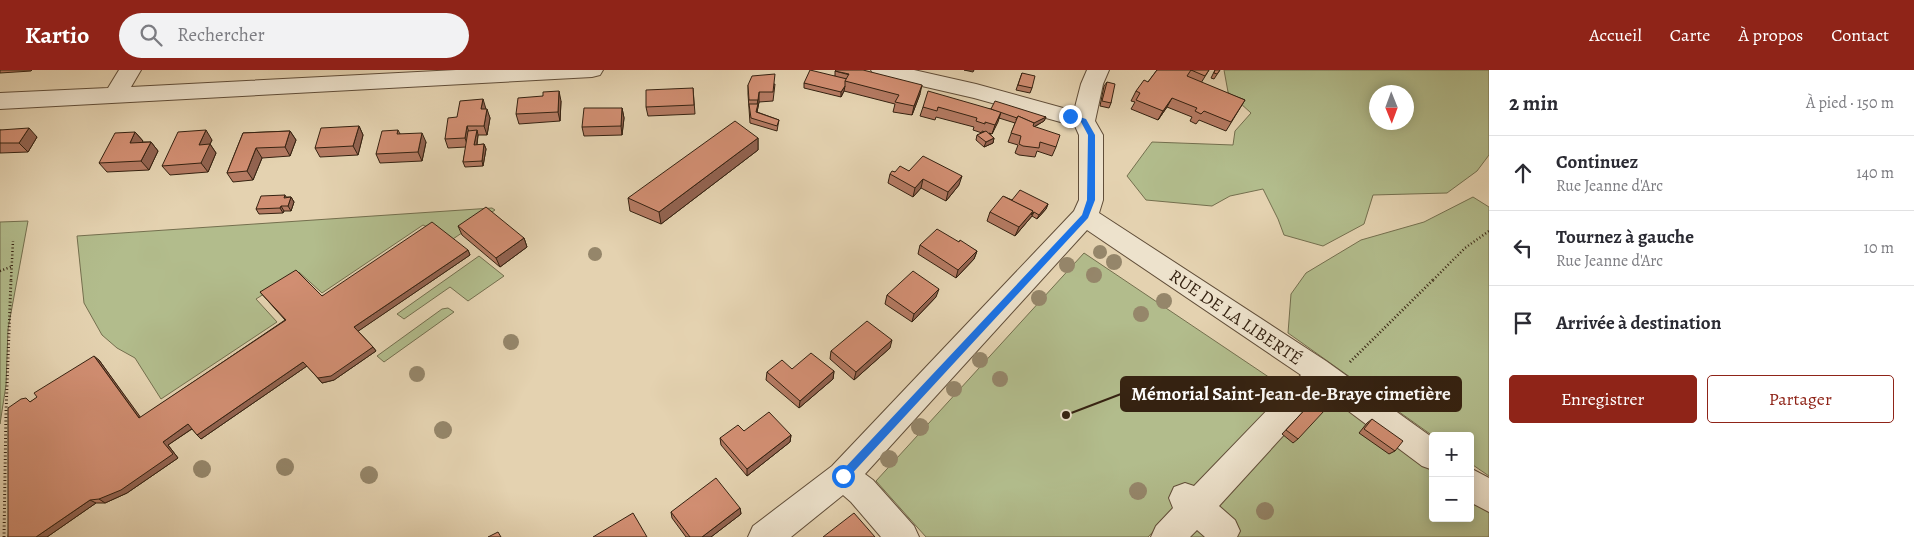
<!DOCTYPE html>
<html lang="fr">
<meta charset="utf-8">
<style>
:root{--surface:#fff;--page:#f2f2f3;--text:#2b2b33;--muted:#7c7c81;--line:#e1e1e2;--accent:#8f2418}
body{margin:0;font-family:Alegreya,serif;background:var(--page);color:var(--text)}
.controls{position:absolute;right:15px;bottom:15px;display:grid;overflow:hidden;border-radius:5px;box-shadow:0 2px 12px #0003}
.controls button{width:45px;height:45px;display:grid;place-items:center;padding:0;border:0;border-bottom:1px solid var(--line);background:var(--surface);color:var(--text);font:25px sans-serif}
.compass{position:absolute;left:1369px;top:15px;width:45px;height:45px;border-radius:50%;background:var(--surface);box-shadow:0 2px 12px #0003;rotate:179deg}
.stop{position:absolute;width:15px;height:15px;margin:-11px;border:4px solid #1a73e8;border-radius:50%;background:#fff}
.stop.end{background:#1a73e8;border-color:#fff;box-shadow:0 1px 5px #0008}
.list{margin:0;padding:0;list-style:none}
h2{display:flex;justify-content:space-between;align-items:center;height:65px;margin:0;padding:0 20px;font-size:21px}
h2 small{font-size:16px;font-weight:400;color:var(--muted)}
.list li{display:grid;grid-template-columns:32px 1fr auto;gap:15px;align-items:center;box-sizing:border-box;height:75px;padding:0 20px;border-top:1px solid var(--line)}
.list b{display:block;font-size:19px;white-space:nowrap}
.list p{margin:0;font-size:16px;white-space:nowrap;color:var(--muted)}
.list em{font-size:16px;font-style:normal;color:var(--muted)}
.actions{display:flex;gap:10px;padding:15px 20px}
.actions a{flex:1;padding:11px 0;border:1px solid var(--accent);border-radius:5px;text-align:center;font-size:18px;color:var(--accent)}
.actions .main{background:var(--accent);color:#fff}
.icon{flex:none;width:28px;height:28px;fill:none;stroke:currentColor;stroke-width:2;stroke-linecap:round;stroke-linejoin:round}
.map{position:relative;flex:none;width:1489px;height:467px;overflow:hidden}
header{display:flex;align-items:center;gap:30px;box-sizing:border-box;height:70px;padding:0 25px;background:var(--accent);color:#fff}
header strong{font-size:24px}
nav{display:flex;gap:28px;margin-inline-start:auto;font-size:18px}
.search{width:350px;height:45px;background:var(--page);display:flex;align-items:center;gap:12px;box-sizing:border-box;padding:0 18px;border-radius:28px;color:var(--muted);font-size:19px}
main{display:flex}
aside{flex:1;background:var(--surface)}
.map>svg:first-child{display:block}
.green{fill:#b2bc8c;stroke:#746f4e;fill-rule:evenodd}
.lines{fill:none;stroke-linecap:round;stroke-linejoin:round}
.minor-casing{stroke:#614e39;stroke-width:2}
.path-far1{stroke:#352211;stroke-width:2.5;stroke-dasharray:1 2.5;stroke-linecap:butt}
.path{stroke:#352211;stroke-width:3;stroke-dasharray:1 2.5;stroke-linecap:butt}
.minor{fill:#ede2cc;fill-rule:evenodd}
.tree{fill:#95866a}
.wall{fill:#b47a62;stroke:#352211}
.shaded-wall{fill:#926350;stroke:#352211}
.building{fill:#d18e72;stroke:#352211}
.route{fill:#1a73e8}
.labels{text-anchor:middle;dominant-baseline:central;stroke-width:4;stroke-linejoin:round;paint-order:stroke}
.street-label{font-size:18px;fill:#352211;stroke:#ede2cc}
.leader{fill:none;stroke:#352211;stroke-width:2}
.callout-dot{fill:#352211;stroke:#ede2cc;stroke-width:2}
.callout{fill:#352211;stroke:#352211;stroke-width:2}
.callout-label{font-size:19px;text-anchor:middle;font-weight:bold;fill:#fff}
</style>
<header>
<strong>Kartio</strong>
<div class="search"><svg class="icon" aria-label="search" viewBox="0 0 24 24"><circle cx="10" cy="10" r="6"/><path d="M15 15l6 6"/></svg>Rechercher</div>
<nav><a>Accueil</a><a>Carte</a><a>À propos</a><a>Contact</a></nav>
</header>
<main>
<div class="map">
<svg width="1489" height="467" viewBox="0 0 1489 467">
<rect width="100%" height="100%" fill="#e4d2b0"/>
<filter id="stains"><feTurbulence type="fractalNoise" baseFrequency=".004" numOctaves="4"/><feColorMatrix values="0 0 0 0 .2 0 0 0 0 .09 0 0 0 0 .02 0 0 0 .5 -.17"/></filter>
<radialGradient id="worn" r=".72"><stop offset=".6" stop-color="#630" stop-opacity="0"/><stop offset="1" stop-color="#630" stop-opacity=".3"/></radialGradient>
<g class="green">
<path d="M1224,0H1489V85L1477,101L1447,123L1373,125L1364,154L1323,176L1284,165L1278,149L1263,119L1230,126L1212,136L1146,130L1127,106L1152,72L1233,75L1235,61L1251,43L1228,22ZM1376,22H1406V52H1376Z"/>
<path d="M1473,127L1489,137V406L1470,393V366H1433L1288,263L1291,224L1306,203L1361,170L1424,152Z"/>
<path d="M492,138L495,140L453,169L423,155L322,223L299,202L256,229L277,252L161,329L135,288L117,278L102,265L84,233L77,166Z"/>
<path d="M28,151L8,259L6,315L0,354V152Z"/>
<path d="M1084,183L1288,320L1148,467H926L876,411Z"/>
<path d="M479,186L504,206L468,231L450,217L404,249L397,244Z"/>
<path d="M448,238L454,242L384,292L377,286L442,239Z"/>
<path d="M1309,334L1344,336L1433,398V448H1470V425L1489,438V467H1186Z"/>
</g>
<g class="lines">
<defs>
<g id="minor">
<path d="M119,0H141L131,17L456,0H603L600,5L592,7L0,39V23L108,18Z"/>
<path d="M871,0H914L976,14L1074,41L1081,14L1087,0H1109L1103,14L1095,51L1103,65V130L1099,143L1326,291L1433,368V400L1422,396L1323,322L1219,436L1235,450L1240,461L1237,467H1205L1197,460L1190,467H1151L1156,456L1173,438L1169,428L1174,417L1185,413L1194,416L1301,305L1087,160L865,404L873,410L914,456L919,467H881L851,432L843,425L791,467H748L753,456L832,396L1074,141L1079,130V65L1075,56L974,28L874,5Z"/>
<path d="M1470,398L1489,408V442L1470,432Z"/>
</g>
</defs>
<use href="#minor" class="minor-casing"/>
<g class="path-far1">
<path d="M0,201L13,196"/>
<path d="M11,210L13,171"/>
<path d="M1433,210L1465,178L1489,161"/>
</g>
<g class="path">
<path d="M1350,292L1434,209"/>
<path d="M4,467L6,342L11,209"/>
</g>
<use href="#minor" class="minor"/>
</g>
<g class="tree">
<circle cx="1100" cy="182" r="7"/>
<circle cx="595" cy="184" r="7"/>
<circle cx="1114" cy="192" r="8"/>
<circle cx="1067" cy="195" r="8"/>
<circle cx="1094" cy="205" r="8"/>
<circle cx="1039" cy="228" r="8"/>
<circle cx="1164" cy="231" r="8"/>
<circle cx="1141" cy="244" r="8"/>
<circle cx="511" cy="272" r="8"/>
<circle cx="980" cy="290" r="8"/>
<circle cx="417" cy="304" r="8"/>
<circle cx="1000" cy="309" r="8"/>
<circle cx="954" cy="319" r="8"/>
<circle cx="920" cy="357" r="9"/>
<circle cx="443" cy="360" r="9"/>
<circle cx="889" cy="389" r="9"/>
<circle cx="285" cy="397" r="9"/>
<circle cx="202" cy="399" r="9"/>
<circle cx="369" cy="405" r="9"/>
<circle cx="1138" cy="421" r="9"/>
<circle cx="1265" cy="441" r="9"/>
</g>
<g class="wall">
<path d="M0,0H32L31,1L0,3Z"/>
<path d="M964,0H974L973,2Z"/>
<path d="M1156,0H1209L1201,13L1245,30L1226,61L1199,50L1196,54L1190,51L1192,47L1167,37L1158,50L1131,39L1135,32L1131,31L1136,21L1148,12L1157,0Z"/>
<path d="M1215,0H1220L1214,9L1211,8Z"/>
<path d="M835,1L920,24L912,45L893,42L895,34L844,21L841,27L804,18V13L835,6Z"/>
<path d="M1022,3L1032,18L1030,23L1016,20Z"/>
<path d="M1107,12L1111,33L1109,38L1100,36L1104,16Z"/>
<path d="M775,14L773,31L759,32L757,42L779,50L778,55L777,61L750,53L748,24V15Z"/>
<path d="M693,18L695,44L648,46L646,37Z"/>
<path d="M543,26L561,31L560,51L519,54L516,44Z"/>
<path d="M923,37L991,39L1046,47L1044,51L1034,57L1056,77L1052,86L1037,81L1035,87L1019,85L1015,83L1018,75L1008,72L1015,53L999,48L992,64L989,63L994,68L993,73L984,77L976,70L977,65L985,62L982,61V63L973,60L974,57L936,47L935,50L920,46Z"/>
<path d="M622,38L624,48L622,65L584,66L582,57Z"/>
<path d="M486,39L490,48L487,65H478L477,75L484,74L486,79L483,96L465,97L463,92L466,77L448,78L445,69L457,47Z"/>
<path d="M359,56L363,65L358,85L320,87L315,78Z"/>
<path d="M0,60L37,67L28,82L0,83Z"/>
<path d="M398,60L400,64L426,72L422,91L380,93L376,84Z"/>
<path d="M290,61L296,70L290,86L262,88L253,110L233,112L227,103L243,63Z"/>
<path d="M135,62L143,71L142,72H151L158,81L149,100L107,102L99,93Z"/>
<path d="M758,68V80L661,154L630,141L628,128Z"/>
<path d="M212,70L210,74L216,83L208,102L170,105L162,96Z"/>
<path d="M909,101L959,115L946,131L921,118L913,127L888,113L890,104L895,102Z"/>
<path d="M285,125L286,127H291L294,132L291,141H284L283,143L259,144L256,139Z"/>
<path d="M1012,130L1048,134L1046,139L1037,149L1032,146L1015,166L987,151L990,142Z"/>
<path d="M458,156L524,168L527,177L500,197L462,165Z"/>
<path d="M959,172L977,181L974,189L956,208L918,184L920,175Z"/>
<path d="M468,180L470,185L358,261L373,277L376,281L334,310L322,313L307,296L201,369L192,359L168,375L178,388L127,423L105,433H96L47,467H8L30,332L99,290L140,348L285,250L260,222L322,226Z"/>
<path d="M887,225L936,227L912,252L885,234Z"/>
<path d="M890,278L854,310L830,289L831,281Z"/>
<path d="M792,299L834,301L833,309L799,338L766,310L767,302Z"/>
<path d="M1312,332L1298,369L1293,373L1282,364Z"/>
<path d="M1372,349L1395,381L1389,384L1359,363L1367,353Z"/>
<path d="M744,361L791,365L790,372L747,406L721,375L720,368Z"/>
<path d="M740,438L741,444L711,467H686L672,448L671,442Z"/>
</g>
<g class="shaded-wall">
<path d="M922,15L920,24L912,45L914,36Z"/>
<path d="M845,16L844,21L841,27V22Z"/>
<path d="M559,21L561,31L560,51L558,42Z"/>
<path d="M759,22V32L756,47V42Z"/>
<path d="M1172,28L1167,37L1158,50L1163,41Z"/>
<path d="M483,29L486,39L485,49L481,39Z"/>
<path d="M622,38L624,48L622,65L621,56Z"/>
<path d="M487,39L490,48L487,65L484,56Z"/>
<path d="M1001,42L998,52L992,64L995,55Z"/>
<path d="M1046,47L1044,51L1032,58L1033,53Z"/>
<path d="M359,56L363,65L358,85L353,76Z"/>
<path d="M467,56L470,66L468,77L465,68Z"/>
<path d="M29,58L37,67L28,82L19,73Z"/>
<path d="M206,60L212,70L210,74L216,83L208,102L201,93L199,75Z"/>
<path d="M477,60L478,65L476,80L474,75Z"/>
<path d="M290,61L296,70L290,86L285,77Z"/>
<path d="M135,62L143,71L137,82L130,73Z"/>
<path d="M422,63L426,72L422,91L418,82Z"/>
<path d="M758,68V80L661,154L659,142Z"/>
<path d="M994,68L993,73L984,77L986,72Z"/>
<path d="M151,72L158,81L149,100L141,91Z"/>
<path d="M484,74L486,79L483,96L482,91Z"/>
<path d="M256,78L262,88L253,110L247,101Z"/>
<path d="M962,106L959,115L946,131L948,122Z"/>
<path d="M923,109L921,118L913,127L915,118Z"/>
<path d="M291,127L294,132L291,141L288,136Z"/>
<path d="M1048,134L1046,139L1037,149L1039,145Z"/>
<path d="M281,136L284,141L283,143L280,138Z"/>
<path d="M1033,141L1034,142L1032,146L1015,166L1019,157Z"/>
<path d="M524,168L527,177L500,197L496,188Z"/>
<path d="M468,180L470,185L357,262L354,257Z"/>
<path d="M977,181L974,189L956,208L958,200Z"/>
<path d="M939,219L936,227L912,252L914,244Z"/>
<path d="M892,270L890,278L854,310L856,302Z"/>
<path d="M373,277L376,281L334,310L322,313L318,308Z"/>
<path d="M94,286L99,290L144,352L139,348Z"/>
<path d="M303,292L307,296L201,369L197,365Z"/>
<path d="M834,301L833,309L799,338L800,331Z"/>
<path d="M188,354L193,358L168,375L178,388L127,423L105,433L99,429L163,372Z"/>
<path d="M791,365L790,372L747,406V399Z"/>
<path d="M90,430L96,433L47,467H36Z"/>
<path d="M740,438L741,444L711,467H702Z"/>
</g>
<g class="building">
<path d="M810,0L847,9L845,11V16L841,22L804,13Z"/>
<path d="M836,0H863L922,15L914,36L895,32L899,25L845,11L849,4L835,1Z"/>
<path d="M1157,0H1209L1205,6L1191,0L1187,6L1245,30L1231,52L1204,41L1201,44L1195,41L1197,38L1172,28L1163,41L1136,30L1140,23L1136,21L1144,10L1148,12Z"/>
<path d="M1215,0H1220L1217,4L1214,3Z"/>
<path d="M1022,3L1035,6L1032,18L1018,15Z"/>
<path d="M775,4L773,22H759L758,30H749L748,15L752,6Z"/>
<path d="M1107,12L1115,14L1111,33L1102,31Z"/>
<path d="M693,18L694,35L646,37V20Z"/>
<path d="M559,21L558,42L516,44L518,28L543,26V22Z"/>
<path d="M928,21L1001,42L995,55L985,52V54L976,51L977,48L938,37L937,41L923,37Z"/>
<path d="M483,29L481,39H487L484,56H467L465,68L445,69L448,48L457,47L460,31Z"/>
<path d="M995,31L1046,47L1034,53L1018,46L1016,50L1017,48L991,39Z"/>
<path d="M749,34H758L756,42L779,50L777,56L751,48Z"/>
<path d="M584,38H622L621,56L582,57Z"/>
<path d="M1018,46L1034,53L1033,56L1060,65L1056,77L1040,72L1039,78L1023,76L1019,74L1021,66L1011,63Z"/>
<path d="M735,51L758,68L659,142L628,128Z"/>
<path d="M359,56L353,76L315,78L321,58Z"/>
<path d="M29,58L19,73H0V60Z"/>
<path d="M206,60L199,75L210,74L201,93L162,96L178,62Z"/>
<path d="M398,60L397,64L422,63L418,82L376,84L382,61Z"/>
<path d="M477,60L474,75L484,74L482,91L463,92L468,61Z"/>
<path d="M290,61L285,77L256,78L247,101L227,103L243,63Z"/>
<path d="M986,61L994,68L986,72L977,65Z"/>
<path d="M135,62L130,73L151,72L141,91L99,93L115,63Z"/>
<path d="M923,86L962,106L948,122L923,109L915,118L890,104L892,101L895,102L900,96L909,101Z"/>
<path d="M1020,120L1048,134L1039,145L1034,142L1031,145L1033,141L1004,127H1005L1012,130Z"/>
<path d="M285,125L284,128L291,127L288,136H281L280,138L256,139L261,126Z"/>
<path d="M1003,126L1033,141L1019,157L990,142Z"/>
<path d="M486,137L524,168L496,188L458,156Z"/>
<path d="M432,152L468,180L354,257L373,277L331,306L318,308L303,292L197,365L188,354L163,372L173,384L121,420L99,429L90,430L36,467H8V338L21,329L26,328L30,332L37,327L34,323L94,286L139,348L286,250L260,222L296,200L322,226Z"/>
<path d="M937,159L959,172L960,170L977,181L958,200L920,175Z"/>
<path d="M913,201L939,219L914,244L887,225Z"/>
<path d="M867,251L892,270L856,302L831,281Z"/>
<path d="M811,283L834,301L800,331L767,302L782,290L792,299Z"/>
<path d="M1312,332L1324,341L1298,369L1286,360Z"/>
<path d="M769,342L791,365L747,399L720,368L738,355L744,361Z"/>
<path d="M1372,349L1403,371L1395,381L1364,359Z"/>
<path d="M716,408L740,438L702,467H690L671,442Z"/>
<path d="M633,443L647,467H593Z"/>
<path d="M854,443L875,467H823Z"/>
<path d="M498,462L501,467H488Z"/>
</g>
<path class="route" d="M1070,44L1086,49L1095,65V130L1088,148L847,409H840V403L1082,145L1087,130L1088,65L1081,52L1068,48L1067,46Z"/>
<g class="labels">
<g class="street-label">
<text transform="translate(1236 247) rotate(34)">RUE DE LA LIBERTÉ</text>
</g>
</g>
<path class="leader" d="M1066 345L1121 324"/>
<circle class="callout-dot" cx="1066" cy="345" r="5"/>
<rect class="callout" x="1121" y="307" width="340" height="34" rx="5"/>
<g class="callout-label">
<text x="1291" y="330">Mémorial Saint-Jean-de-Braye cimetière</text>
</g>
<rect width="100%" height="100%" filter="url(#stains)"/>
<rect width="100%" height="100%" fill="url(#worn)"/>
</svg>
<div class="controls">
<button>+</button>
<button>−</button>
</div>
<svg class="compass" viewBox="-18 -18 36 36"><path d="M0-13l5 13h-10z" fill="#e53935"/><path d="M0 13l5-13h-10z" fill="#7c7c81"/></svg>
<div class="stop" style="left:843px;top:406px"></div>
<div class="stop end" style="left:1070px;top:46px"></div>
</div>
<aside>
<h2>2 min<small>À pied · 150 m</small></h2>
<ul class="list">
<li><svg class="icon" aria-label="ahead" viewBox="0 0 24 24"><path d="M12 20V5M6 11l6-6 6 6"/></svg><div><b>Continuez</b><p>Rue Jeanne d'Arc</p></div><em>140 m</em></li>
<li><svg class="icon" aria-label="left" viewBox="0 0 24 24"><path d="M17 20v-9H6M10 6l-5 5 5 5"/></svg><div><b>Tournez à gauche</b><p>Rue Jeanne d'Arc</p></div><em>10 m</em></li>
<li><svg class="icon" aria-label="arrive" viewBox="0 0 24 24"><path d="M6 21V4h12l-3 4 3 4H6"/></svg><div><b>Arrivée à destination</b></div></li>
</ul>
<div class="actions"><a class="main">Enregistrer</a><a>Partager</a></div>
</aside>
</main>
